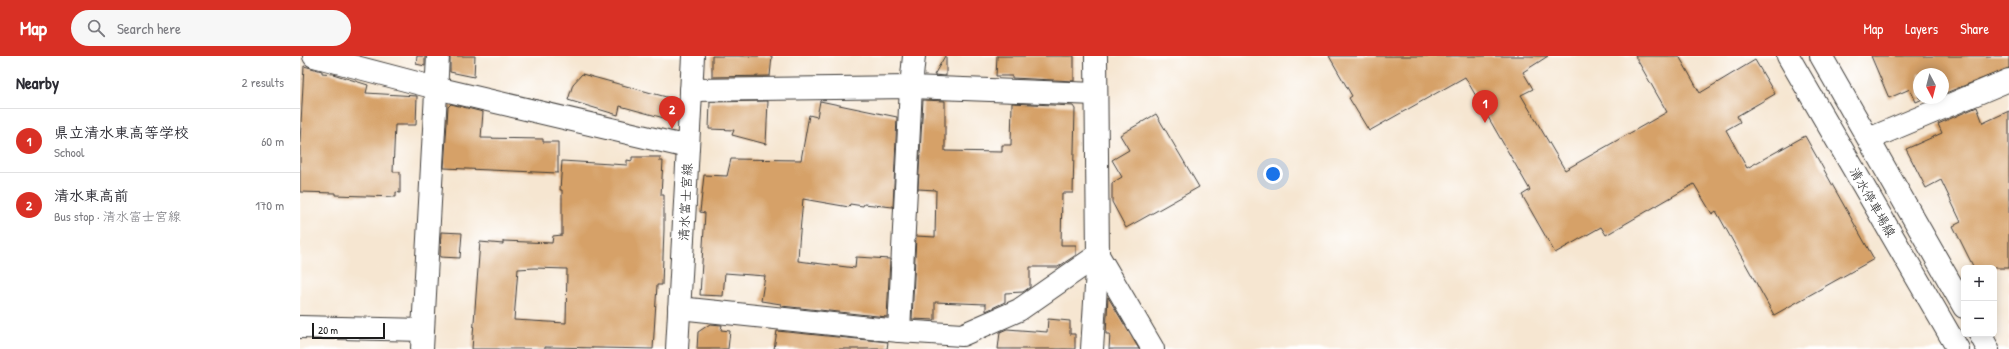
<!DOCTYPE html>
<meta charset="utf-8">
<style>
:root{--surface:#fff;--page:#f7f7f7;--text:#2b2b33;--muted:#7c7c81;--line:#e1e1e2;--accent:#d93025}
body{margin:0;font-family:"Patrick Hand","Klee One",sans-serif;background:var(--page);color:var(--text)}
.controls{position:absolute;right:12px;bottom:12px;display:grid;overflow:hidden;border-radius:6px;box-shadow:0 2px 10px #0003}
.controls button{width:36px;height:36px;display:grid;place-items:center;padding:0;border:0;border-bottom:1px solid var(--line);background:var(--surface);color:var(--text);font:20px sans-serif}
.compass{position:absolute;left:1613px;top:12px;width:36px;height:36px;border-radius:50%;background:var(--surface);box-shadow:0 2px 10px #0003;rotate:173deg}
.scale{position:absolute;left:12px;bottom:10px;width:73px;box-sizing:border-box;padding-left:4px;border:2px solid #1c1c1c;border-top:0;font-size:11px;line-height:14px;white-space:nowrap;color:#1c1c1c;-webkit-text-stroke:3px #fff;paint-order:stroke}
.you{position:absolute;left:973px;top:118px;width:14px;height:14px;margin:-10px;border:3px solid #fff;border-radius:50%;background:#1a73e8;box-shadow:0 0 0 6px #1a73e833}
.badge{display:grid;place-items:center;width:26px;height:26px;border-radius:50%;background:var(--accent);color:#fff;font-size:13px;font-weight:700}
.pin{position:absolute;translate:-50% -33px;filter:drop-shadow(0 1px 2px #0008)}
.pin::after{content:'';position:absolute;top:21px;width:14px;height:12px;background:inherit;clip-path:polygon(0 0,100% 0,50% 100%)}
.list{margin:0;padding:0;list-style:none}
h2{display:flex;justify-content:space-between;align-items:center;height:52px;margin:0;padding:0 16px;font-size:17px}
h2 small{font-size:13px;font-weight:400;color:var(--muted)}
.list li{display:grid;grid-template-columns:26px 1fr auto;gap:12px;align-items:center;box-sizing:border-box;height:64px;padding:0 16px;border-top:1px solid var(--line)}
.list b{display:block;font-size:15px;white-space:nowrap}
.list p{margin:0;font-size:13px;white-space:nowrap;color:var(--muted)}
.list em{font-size:13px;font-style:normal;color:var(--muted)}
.icon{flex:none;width:22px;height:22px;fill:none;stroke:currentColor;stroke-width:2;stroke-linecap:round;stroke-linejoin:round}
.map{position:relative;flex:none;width:1709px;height:293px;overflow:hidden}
header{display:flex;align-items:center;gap:24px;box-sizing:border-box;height:56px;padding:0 20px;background:var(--accent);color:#fff}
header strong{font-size:19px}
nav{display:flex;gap:22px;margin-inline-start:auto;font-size:14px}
.search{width:280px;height:36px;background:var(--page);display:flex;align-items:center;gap:10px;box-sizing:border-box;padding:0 14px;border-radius:22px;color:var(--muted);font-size:15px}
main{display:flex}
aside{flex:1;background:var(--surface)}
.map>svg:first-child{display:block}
.building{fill:#d6a168;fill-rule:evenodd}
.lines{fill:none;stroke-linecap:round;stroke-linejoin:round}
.street-casing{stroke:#3d3a37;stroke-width:24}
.secondary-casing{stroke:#3d3a37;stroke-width:24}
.primary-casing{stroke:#3d3a37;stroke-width:24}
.street{stroke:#fff;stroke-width:22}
.secondary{stroke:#fff;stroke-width:22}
.primary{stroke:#fff;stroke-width:22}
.labels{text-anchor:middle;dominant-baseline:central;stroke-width:4;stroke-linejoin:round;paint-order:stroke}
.street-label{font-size:13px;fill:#1c1c1c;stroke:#fff}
</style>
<header>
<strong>Map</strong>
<div class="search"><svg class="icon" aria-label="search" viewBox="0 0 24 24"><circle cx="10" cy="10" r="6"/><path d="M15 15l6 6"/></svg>Search here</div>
<nav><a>Map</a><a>Layers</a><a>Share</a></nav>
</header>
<main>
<aside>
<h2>Nearby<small>2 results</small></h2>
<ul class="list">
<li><span class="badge">1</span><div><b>県立清水東高等学校</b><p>School</p></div><em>60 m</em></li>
<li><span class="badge">2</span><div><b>清水東高前</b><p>Bus stop · 清水富士宮線</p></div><em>170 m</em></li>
</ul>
</aside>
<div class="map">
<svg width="1709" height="293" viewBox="0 0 1709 293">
<rect width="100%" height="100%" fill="#fff"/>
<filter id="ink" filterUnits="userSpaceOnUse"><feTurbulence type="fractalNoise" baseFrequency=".025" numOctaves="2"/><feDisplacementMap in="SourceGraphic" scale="8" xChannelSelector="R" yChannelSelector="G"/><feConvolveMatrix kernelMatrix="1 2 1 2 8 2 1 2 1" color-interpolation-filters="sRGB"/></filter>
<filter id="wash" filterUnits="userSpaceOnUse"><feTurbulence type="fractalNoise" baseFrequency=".012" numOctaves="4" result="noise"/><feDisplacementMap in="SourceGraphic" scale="16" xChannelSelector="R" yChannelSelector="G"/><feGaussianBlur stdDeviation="0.9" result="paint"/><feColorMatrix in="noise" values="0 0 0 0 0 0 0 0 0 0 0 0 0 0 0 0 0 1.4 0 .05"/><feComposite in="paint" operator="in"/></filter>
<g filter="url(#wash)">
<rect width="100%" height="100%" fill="#f6e6d1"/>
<g id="blocks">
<g class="building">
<path d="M117,0H125V10L116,8Z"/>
<path d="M150,0H175L174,21L150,16Z"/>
<path d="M412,0H472L470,20L412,21Z"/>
<path d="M645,0H646V20L634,19Z"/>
<path d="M697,0H774V25L712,22V20H696Z"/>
<path d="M1029,0H1248L1223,16L1233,33L1221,39L1265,114L1367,56L1335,0H1379L1400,37L1455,4L1475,38L1437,60L1440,66L1426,74L1447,112L1505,80L1574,203L1474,259L1416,155L1412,158L1394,128L1306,179L1301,171L1255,197L1222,139L1230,134L1165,21L1069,75L1049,42L1052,40Z"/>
<path d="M1571,0H1709V12L1643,38V18H1619V42H1625L1616,46L1610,33L1589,42Z"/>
<path d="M4,10L22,15V17L33,18L68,29L66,37L117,40L116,69H95L93,116H100V137L96,136V141L35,139V137L0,136V86Z"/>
<path d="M282,18L370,42L364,62L320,50L318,59L268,44L273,28Z"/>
<path d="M623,44L645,45V95L702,96V89H711L712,47L773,50L775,53L773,137H762L761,189H776V199L758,211H730V231L723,236L705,237V246L686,255V248L635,246V264L612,263L616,180L635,181L636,134L618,133Z"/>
<path d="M468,45L466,88L432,79L434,74L409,73L410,46Z"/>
<path d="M520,45L597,61L593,151L564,148L563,150L550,148L549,151L503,143L499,187L498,205L555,212L556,201L590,203L587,261L481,250V248L461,245L465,220L425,217L423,240L400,239L405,157L400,156L404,119L427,120L431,103L501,104L509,59L517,61Z"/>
<path d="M151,48L183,56L181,82L243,83V86H258V117L144,112L148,51Z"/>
<path d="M1677,51L1683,67L1709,55V212H1674L1653,170L1661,166L1641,124L1626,132L1606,93L1642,77L1638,68Z"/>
<path d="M856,58L899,131L826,172L812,146V127L822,121L812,104L829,94L820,79Z"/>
<path d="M332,101H360V105H363L361,139H364V173L362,229H357L353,293L245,291V293H172L180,186L203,188V185L252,187L253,180L262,179V134H260L262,105L327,109V104L332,105ZM234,212L267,213L266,267L214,264L218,213Z"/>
<path d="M141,176L162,177L160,202L140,201Z"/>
<path d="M808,241L839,293H809L810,278H806Z"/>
<path d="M748,263L770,265V278H775V293H698L700,276L707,273L747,276Z"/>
<path d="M410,268L422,269L421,274L430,275L428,293H397L398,276Z"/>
<path d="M477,275L588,286L587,293H474Z"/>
</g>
</g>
</g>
<g filter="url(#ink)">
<use href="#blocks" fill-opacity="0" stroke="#3d3a37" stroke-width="1"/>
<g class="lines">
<defs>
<g id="street">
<path d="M14,0L136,32L388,91"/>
<path d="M391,34L611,31L796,38"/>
<path d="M1569,83L1709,24"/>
<path d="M379,252L599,275L662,279L719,254L798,199L853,293"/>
<path d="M0,271L123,274"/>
<path d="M599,275L611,31L614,0"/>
<path d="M122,293L138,0"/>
</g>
<path id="secondary" d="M792,293L798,199L796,0"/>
<g id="primary">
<path d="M1488,0L1658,293"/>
<path d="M1521,0L1664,251"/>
<path d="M1680,278L1688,293"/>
<path d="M377,293L393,0"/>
</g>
</defs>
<use href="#street" class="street-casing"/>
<use href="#secondary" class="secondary-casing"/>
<use href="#primary" class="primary-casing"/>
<use href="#street" class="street"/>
<use href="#secondary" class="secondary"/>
<use href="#primary" class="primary"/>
</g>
</g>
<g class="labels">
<g class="street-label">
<text transform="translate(385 146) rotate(-87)">清水富士宮線</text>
<text transform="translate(1573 146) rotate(60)">清水停車場線</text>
</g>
</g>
</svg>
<div class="controls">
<button>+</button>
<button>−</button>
</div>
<svg class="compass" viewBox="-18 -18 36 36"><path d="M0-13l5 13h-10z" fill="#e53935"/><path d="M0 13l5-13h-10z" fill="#7c7c81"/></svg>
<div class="scale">20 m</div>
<div class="you"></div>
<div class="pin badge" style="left:1185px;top:67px">1</div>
<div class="pin badge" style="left:372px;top:73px">2</div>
</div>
</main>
